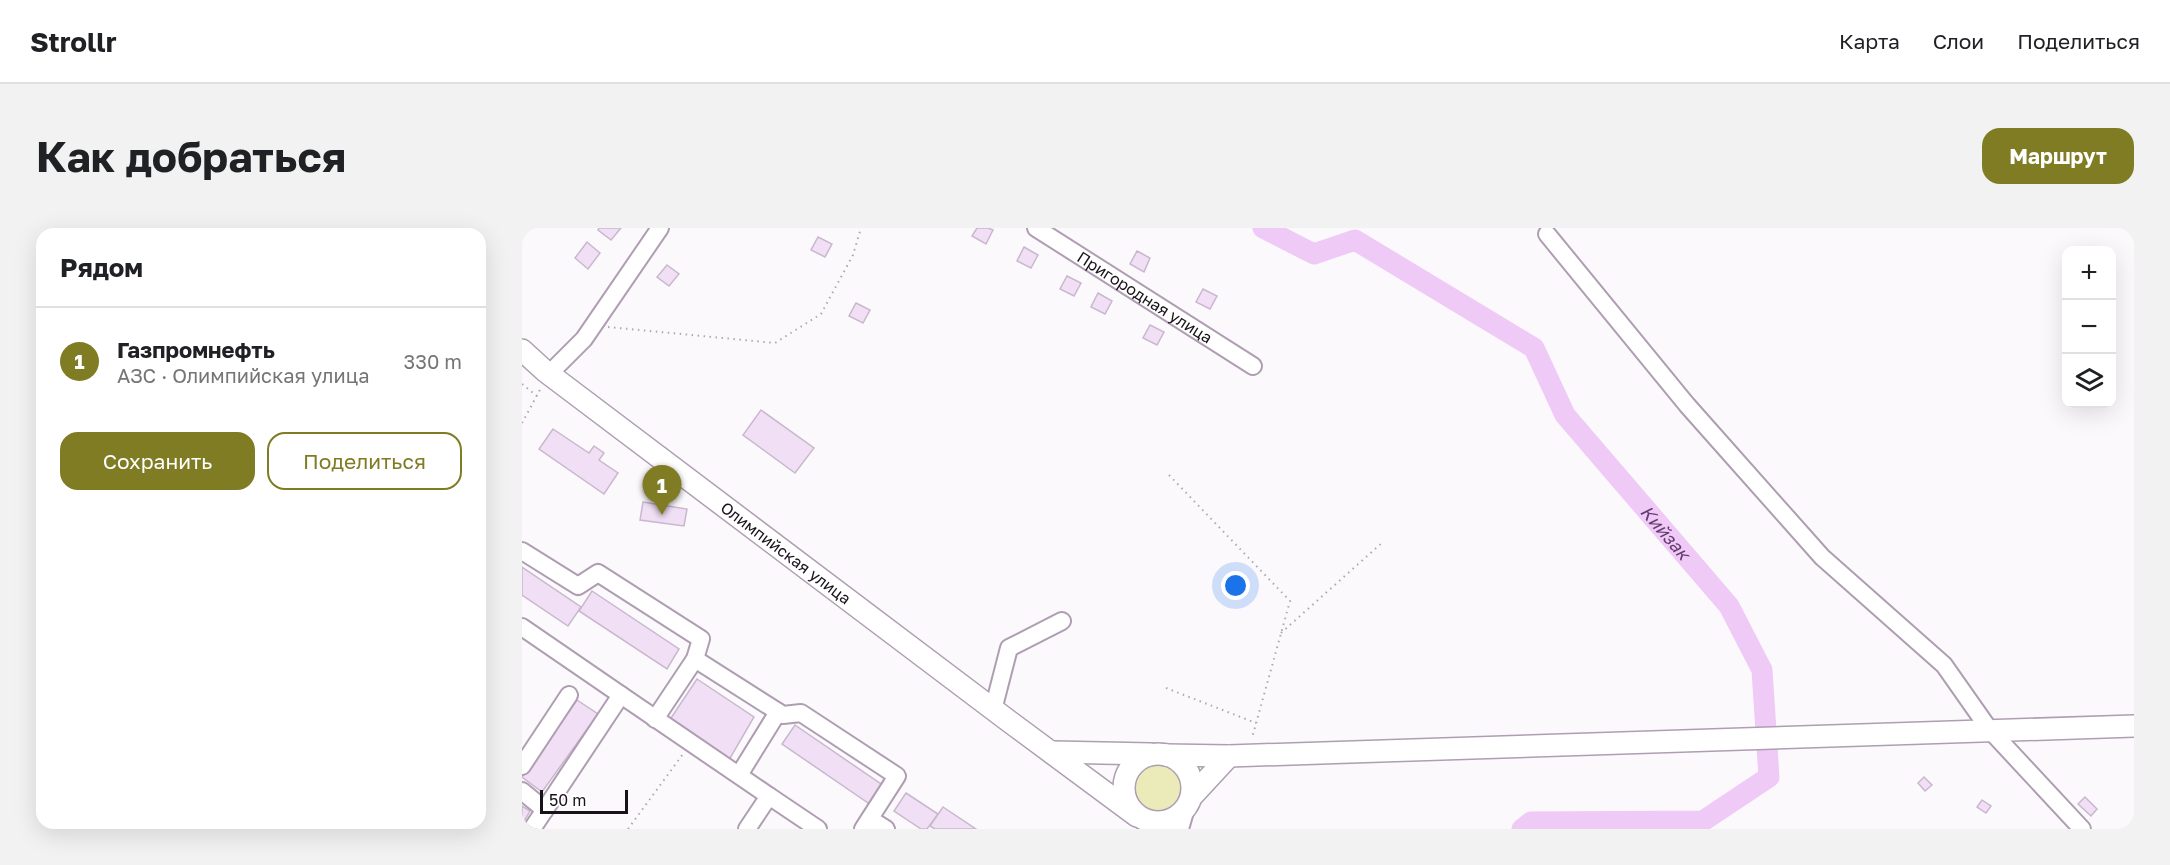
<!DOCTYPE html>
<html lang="ru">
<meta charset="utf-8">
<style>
:root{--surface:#fff;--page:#f2f2f2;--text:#202124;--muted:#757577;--line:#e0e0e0;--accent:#7f7c24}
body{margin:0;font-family:"Golos Text",sans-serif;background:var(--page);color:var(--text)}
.controls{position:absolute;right:18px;top:18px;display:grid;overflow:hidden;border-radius:12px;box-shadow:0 6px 24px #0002}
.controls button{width:54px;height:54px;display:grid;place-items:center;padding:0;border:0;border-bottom:2px solid var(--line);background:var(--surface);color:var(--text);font:30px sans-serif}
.scale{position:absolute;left:18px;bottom:15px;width:88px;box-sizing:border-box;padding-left:6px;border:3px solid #181219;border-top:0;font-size:16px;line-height:21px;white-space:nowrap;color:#181219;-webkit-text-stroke:4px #fff;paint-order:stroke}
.you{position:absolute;left:714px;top:358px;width:21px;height:21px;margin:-15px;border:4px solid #fff;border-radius:50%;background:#1a73e8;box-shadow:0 0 0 9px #1a73e833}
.badge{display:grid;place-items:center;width:39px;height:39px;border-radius:50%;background:var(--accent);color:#fff;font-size:20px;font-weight:700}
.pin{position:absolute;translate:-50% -50px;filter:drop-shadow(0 2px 3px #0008)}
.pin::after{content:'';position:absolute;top:32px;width:21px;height:18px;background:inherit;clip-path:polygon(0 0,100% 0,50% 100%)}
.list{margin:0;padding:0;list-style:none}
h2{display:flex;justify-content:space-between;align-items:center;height:78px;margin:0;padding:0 24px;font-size:26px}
h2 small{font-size:20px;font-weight:400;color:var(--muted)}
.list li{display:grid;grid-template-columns:39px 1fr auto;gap:18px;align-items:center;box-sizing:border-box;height:108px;padding:0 24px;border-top:2px solid var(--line)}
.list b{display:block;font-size:22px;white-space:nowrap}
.list p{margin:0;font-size:20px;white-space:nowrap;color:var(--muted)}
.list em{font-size:20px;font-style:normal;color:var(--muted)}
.actions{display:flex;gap:12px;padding:18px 24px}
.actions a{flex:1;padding:14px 0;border:2px solid var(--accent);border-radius:18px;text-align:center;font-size:21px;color:var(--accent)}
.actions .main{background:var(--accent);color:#fff}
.icon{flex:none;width:33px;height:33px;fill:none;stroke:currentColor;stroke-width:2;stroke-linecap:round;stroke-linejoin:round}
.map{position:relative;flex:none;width:1612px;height:601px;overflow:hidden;border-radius:18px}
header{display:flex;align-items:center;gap:36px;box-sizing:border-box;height:84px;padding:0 30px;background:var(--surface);border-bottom:2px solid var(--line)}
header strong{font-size:28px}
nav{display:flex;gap:33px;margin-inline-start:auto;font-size:21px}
.intro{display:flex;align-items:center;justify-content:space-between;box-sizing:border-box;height:144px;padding:0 36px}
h1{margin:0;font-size:42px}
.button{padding:15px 27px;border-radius:18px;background:var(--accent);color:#fff;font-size:21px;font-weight:700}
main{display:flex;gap:36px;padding:0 36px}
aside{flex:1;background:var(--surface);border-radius:18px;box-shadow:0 6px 24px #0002}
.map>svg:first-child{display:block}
.green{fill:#ebebba}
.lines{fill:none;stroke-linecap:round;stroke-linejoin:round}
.river{stroke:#efcaf6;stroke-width:21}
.building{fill:#f1dff5;stroke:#c9b8cd;stroke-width:1.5}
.minor-casing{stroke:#af9eb2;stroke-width:20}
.major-casing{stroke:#af9eb2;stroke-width:24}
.path{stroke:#aca8ad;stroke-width:2;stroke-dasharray:1.5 4.5;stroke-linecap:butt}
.minor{stroke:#fff;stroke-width:16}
.major{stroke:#fff;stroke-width:21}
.labels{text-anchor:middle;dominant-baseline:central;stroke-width:6;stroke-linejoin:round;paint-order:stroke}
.street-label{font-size:16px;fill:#181219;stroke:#fff}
.water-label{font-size:18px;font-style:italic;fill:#663a70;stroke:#fff}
</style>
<header>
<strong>Strollr</strong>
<nav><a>Карта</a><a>Слои</a><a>Поделиться</a></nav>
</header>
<div class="intro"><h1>Как добраться</h1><a class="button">Маршрут</a></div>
<main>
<aside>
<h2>Рядом<small></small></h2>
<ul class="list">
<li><span class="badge">1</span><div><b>Газпромнефть</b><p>АЗС · Олимпийская улица</p></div><em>330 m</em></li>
</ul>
<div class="actions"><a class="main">Сохранить</a><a>Поделиться</a></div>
</aside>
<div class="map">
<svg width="1612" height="601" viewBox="0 0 1612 601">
<rect width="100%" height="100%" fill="#fcf9fd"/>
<circle class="green" cx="634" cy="560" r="25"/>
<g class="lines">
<path class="river" id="s1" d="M741,0L792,26L833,12L1012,120L1043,187L1207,378L1240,442L1247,549L1181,593L1009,594L1000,601"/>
</g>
<g class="building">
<path d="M77,0H99L89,12L76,2Z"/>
<path d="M455,0H466L471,2L464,16L450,8Z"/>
<path d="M296,9L310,16L303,29L289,22Z"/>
<path d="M65,14L78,25L66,41L53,30Z"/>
<path d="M502,19L516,27L509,40L495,33Z"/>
<path d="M615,23L628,30L622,44L608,36Z"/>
<path d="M145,37L157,46L147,58L135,49Z"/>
<path d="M545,48L559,55L552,68L538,61Z"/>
<path d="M681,61L695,68L688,81L674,74Z"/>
<path d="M576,65L590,73L583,86L569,79Z"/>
<path d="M334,75L348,82L341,95L327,88Z"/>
<path d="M628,97L642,104L635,117L621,110Z"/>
<path d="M239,182L292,220L273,245L221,207Z"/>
<path d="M31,201L67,225L72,218L82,225L77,232L96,245L82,266L17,221Z"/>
<path d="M121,274L165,281L162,298L118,292Z"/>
<path d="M0,339L59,379L46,398L0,367Z"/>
<path d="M70,363L157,421L145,441L57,383Z"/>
<path d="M175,451L232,489L207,532L147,493Z"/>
<path d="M55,472L76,486L20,564L0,549Z"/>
<path d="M273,497L362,558L349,577L260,516Z"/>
<path d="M1402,549L1410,557L1403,563L1396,555Z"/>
<path d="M384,565L416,586L405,601H399L372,583Z"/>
<path d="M1563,569L1575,581L1569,588L1556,576Z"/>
<path d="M1460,572L1469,578L1464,585L1455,579Z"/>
<path d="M0,578L8,583L0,597Z"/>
<path d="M421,579L454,601H413L408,598Z"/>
</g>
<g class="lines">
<defs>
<g id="minor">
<path id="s2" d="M514,0L731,138"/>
<path d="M1025,6L1165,177L1300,329L1422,437L1467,501L1560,601"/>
<path d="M27,146L62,111L138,0"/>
<path d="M0,323L56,358L76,345L179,411L173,431L133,491"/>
<path d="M0,399L99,467"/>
<path d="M173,431L261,487L279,485L375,548L341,601"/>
<path d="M471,482L487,420L540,393"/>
<path d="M0,538L47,467"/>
<path d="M217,547L256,484"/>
<path d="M0,563L23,582"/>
<path d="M247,568L296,601"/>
<path d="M348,591L364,601"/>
<path d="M628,593L634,601"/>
<path d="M10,601L99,467L247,568L225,601"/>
<path d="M658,601L664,580"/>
</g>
<g id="major">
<path id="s3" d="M0,122L23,143L488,494L615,588"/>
<path d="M531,524L629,526"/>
<circle cx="636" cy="560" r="34"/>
<path d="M644,527L707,528L1612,498"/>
<path d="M670,568L707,528"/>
</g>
</defs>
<use href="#minor" class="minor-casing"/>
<use href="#major" class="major-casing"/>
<g class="path">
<path d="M86,99L253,115L299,86L331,27L339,0"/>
<path d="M0,156L15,168"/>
<path d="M0,195L19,160"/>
<path d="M647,247L768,373L730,510"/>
<path d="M759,405L861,314"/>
<path d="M644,460L734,495"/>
<path d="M106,601L161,526"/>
</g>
<use href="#minor" class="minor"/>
<use href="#major" class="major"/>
</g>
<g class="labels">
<g class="street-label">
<text stroke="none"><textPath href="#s2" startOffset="129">Пригородная улица</textPath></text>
<text stroke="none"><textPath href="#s3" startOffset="333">Олимпийская улица</textPath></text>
</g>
<g class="water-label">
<text stroke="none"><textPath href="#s1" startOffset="538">Кийзак</textPath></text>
</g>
</g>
</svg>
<div class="controls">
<button>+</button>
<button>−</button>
<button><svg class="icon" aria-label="layers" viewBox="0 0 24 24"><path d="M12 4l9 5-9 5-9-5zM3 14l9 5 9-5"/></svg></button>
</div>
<div class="scale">50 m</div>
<div class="you"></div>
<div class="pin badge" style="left:140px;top:287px">1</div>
</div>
</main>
